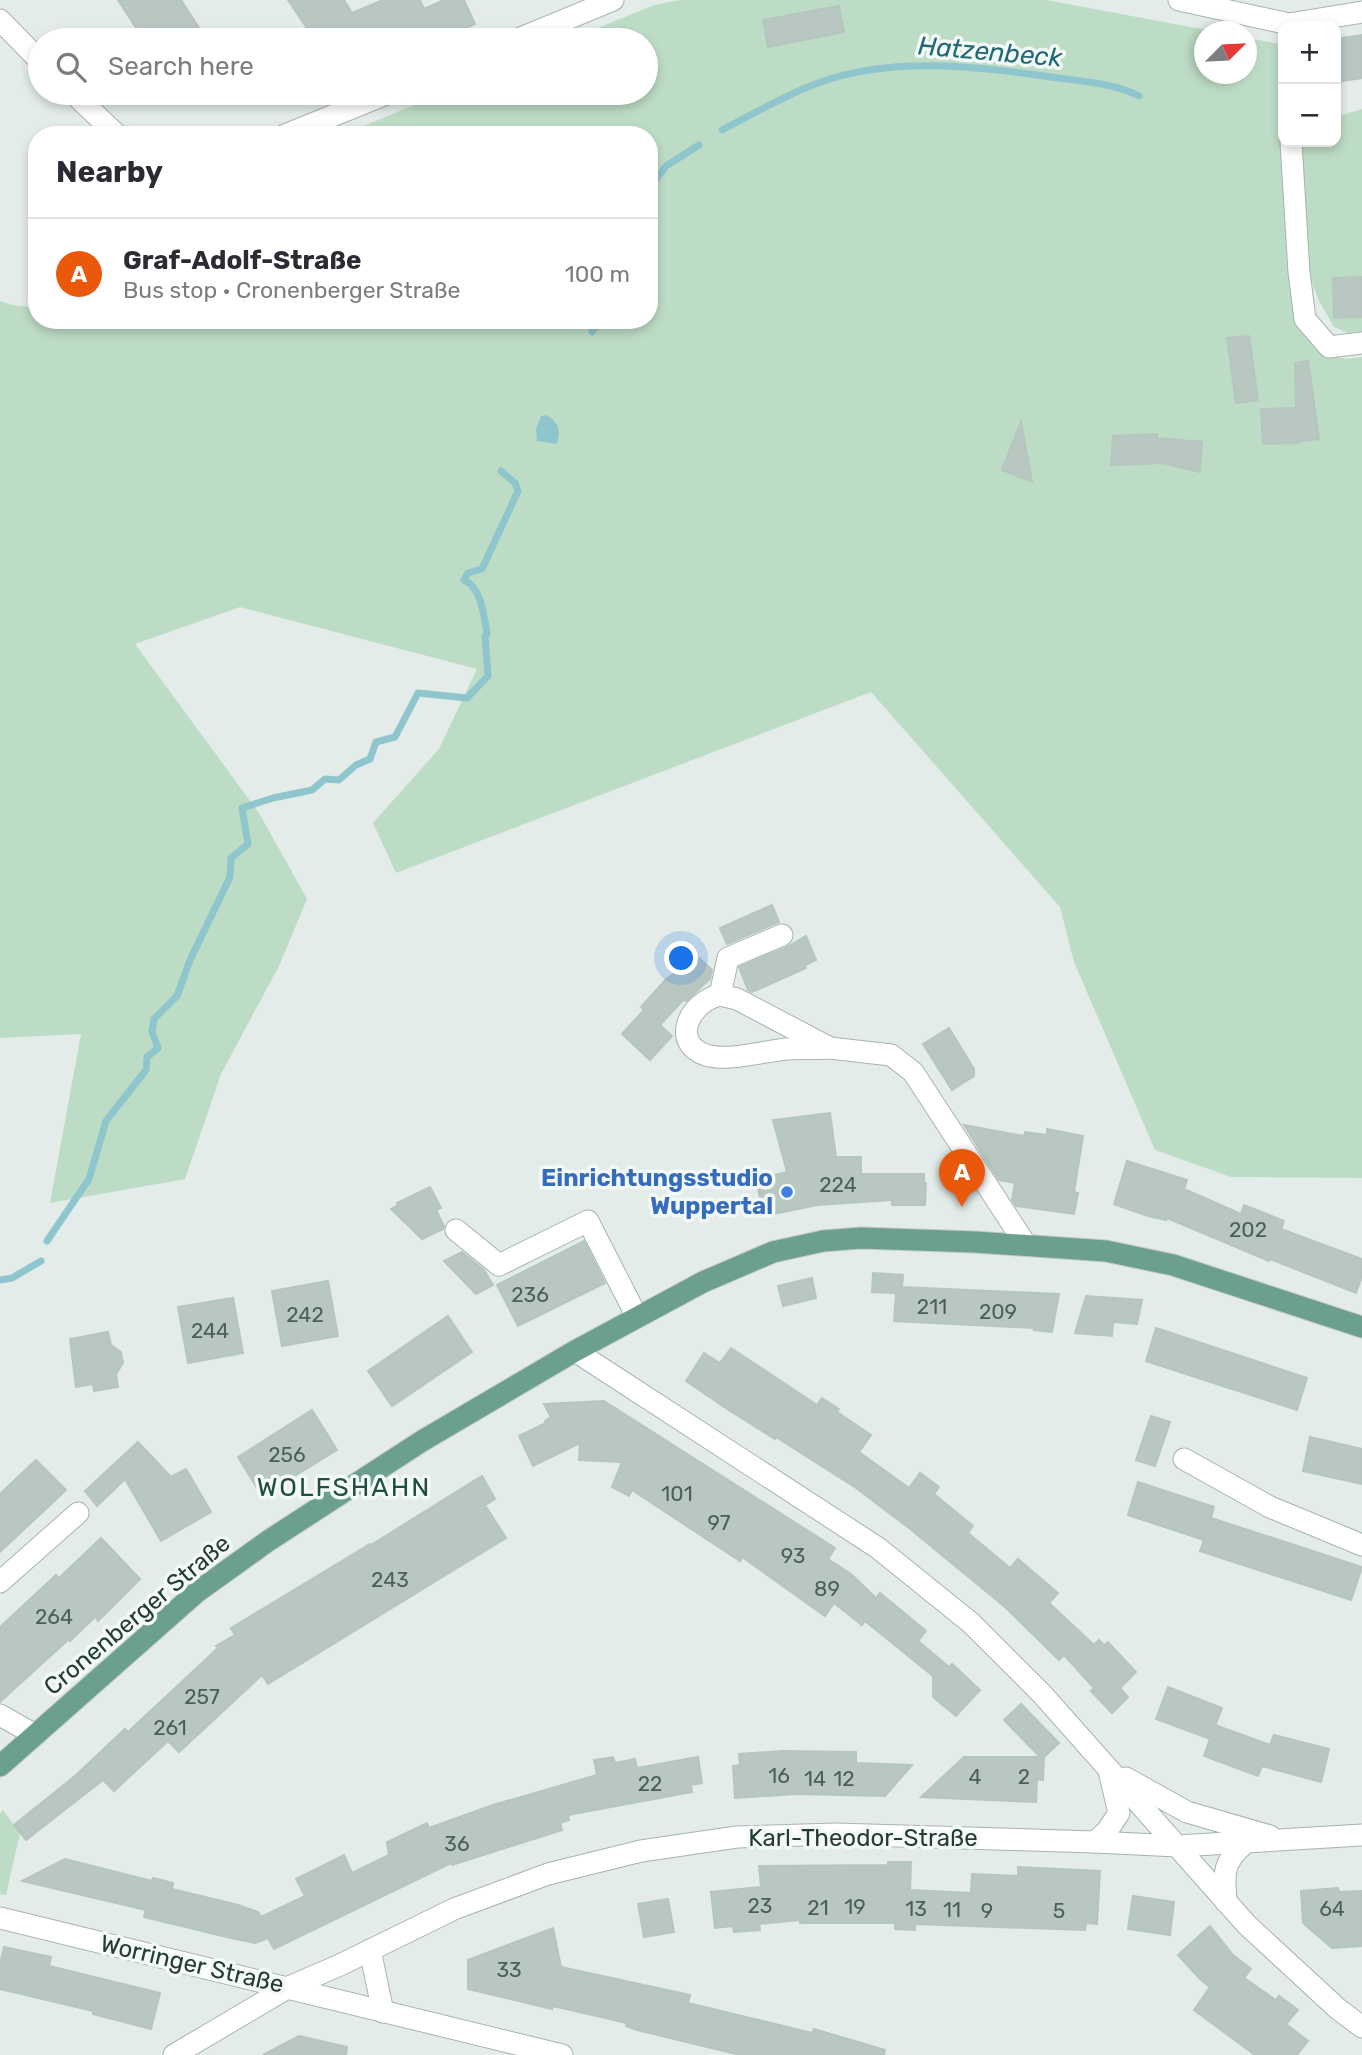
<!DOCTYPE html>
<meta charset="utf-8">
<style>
:root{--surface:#fff;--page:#f7f7f7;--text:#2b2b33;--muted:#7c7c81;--line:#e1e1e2;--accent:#ea580c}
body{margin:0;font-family:Rubik,sans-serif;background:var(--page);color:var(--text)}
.controls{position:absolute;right:21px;top:21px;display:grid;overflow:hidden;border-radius:14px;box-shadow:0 4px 10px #0003}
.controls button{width:63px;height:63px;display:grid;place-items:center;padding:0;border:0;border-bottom:2px solid var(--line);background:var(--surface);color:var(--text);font:35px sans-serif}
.compass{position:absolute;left:1194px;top:21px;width:63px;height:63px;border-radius:50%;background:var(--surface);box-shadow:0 4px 10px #0003;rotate:66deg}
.you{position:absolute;left:682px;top:959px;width:24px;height:24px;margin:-18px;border:5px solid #fff;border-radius:50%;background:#1a73e8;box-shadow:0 0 0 10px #1a73e833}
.badge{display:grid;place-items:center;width:46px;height:46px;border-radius:50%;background:var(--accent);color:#fff;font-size:23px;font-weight:700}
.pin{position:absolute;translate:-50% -58px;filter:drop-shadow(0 2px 4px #0008)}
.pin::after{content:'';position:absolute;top:37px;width:24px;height:21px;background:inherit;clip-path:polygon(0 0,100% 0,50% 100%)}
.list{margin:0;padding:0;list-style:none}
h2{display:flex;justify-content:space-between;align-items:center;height:91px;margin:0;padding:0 28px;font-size:30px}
h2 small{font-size:23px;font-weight:400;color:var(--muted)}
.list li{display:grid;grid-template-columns:46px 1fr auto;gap:21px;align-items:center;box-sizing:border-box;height:112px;padding:0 28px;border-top:2px solid var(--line)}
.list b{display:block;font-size:26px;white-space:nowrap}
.list p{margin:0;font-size:23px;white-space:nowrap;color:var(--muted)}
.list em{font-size:23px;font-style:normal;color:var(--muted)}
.icon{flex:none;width:38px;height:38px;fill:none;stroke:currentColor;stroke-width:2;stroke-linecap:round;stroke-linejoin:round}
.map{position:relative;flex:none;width:1362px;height:2055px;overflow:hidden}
.search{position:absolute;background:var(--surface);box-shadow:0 4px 10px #0003;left:28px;top:28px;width:630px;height:77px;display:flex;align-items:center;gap:18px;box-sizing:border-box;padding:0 24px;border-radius:38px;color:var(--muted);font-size:26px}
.panel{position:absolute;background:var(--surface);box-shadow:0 4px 10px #0003;left:28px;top:126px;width:630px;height:203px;border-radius:28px}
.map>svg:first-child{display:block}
.green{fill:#bddcc5}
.water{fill:#8fc5cd}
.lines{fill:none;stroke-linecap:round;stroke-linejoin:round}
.stream{stroke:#8fc5cd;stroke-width:7}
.building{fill:#b9c7c1;stroke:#b6c5bf;stroke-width:2}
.minor-casing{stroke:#a6b4af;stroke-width:23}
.major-casing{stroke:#c2c8c6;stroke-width:23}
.minor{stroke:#fff;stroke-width:21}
.major{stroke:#6b9f90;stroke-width:21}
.shop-dot{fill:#3f7fe0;stroke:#f3f9f6;stroke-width:2.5}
.labels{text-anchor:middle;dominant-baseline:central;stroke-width:7;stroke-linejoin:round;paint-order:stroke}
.number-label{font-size:21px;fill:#495f58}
.shop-label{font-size:24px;font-weight:bold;fill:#366cbe;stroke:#f3f9f6;text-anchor:end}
.street-label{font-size:24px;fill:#243c35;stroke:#f3f9f6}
.water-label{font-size:26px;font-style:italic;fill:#226875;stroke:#f3f9f6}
.neighbourhood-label{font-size:26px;letter-spacing:2px;fill:#214d42;stroke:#f3f9f6}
</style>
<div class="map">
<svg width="1362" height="2055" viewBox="0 0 1362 2055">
<rect width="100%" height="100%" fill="#e3ece8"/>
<g class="green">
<path d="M680,0H1046L1212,31L1204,32V74H1246L1247,38L1280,44L1286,184L1322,354L1347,359L1362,357V1178L1231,1177L1155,1150L1074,962L1060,907L871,692L396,873L373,823L439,749L477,669L240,607L135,644L259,813L307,899L279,966L221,1074L185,1179L50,1203L81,1034L0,1038V301L12,305L37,308V320H177L233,325L231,320H649V135H342L443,93H646V40H569L654,5Z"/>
<path d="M1362,109V333L1351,334L1334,327L1319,301L1307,269L1300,142H1336V117Z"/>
<path d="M3,1810L20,1833L6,1895L0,1894V1814Z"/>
</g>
<path class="water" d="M546,415C559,423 561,429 557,444L537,441L536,429L541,416Z"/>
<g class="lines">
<g class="stream">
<path d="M722,130C753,114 785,95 818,83C891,56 976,66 1051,77C1079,81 1114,83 1139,96"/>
<path d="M649,189L666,166L699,145"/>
<path d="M592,332L600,320"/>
<path d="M47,1241L89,1179L106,1121L146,1070L147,1057L158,1048L152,1032L154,1019L177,996L190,960L230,877L231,858L248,844L242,808L273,798L312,790L325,779L339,780L356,765L370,759L376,742L395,737L418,693L467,698L488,676L485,636L487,634C484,617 482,588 464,580L468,573L482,569L518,491L515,483L501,471"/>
<path d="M0,1280L12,1278L41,1261"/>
</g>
</g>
<g class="building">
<path d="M118,0H181L207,40H144Z"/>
<path d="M288,0H344L352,13L383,0H420L424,9L444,0H464L475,24L438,40L433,30L409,40H315Z"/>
<path d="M839,6L844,32L768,47L763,20Z"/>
<path d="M1362,35V78L1336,82V39Z"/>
<path d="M1362,277V317L1334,318L1333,278Z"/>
<path d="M1249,336L1258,400L1236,403L1227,338Z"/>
<path d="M1308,361L1319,439L1298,441V443L1263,444L1261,409L1296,408L1295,363Z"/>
<path d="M1021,422L1032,482L1002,470Z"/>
<path d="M1157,434V438L1202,442L1200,472L1163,463L1111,465L1113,436Z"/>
<path d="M772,905L779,922L727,944L720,928Z"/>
<path d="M806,936L816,960L805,965L806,968L752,992L748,990L739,967L787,947Z"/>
<path d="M699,958L712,970L710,979L686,1001L684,999L660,1025L672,1036L650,1060L622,1034L644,1010L641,1007L666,979Z"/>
<path d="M949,1028L974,1069V1076L952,1090L923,1044Z"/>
<path d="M830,1113L836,1157H861V1174H924V1183H926L925,1205H892V1200L817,1205L764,1216L756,1179L787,1172L773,1120Z"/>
<path d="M964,1125L1024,1136L1025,1132L1047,1135V1129L1083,1136L1074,1192L1078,1193L1074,1214L1016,1206L1012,1200L1015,1183L999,1180Z"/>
<path d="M1127,1161L1187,1180L1184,1189L1241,1214L1244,1205L1284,1221L1281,1229L1362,1259V1276L1356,1293L1270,1259L1269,1261L1167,1218L1166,1220L1148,1216L1114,1204Z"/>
<path d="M430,1187L441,1208L436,1210L444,1226L443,1229L422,1239L391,1209L398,1205L397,1203Z"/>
<path d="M584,1241L605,1283L518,1326L497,1285Z"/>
<path d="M462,1252L484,1270L493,1285L476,1294L444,1261Z"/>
<path d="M873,1273L903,1275L902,1287L1059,1294L1052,1332L1034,1330V1328L894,1321L896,1293L872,1292Z"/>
<path d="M812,1278L816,1298L783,1306L778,1286Z"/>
<path d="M328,1281L338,1336L282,1346L272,1291Z"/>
<path d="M1086,1296L1142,1300L1137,1324L1113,1322L1112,1336L1075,1333Z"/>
<path d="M233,1298L243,1353L188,1363L178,1307Z"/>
<path d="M448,1316L472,1352L392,1406L368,1371Z"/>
<path d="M1156,1328L1307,1378L1297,1410L1146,1361Z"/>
<path d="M108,1332L111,1345L121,1352L123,1363L116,1374L118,1387L94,1391L93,1384L76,1387L70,1339Z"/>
<path d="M731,1348L817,1405L822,1398L839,1409L837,1412L871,1435L859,1452L909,1488L920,1473L939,1487L934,1494L973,1526L968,1533L1010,1568L1018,1559L1058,1593L1049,1603L1094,1645L1099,1640L1104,1645L1108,1642L1136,1672L1120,1688L1128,1697L1112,1713L1091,1691L1094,1688L1064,1655L1059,1660L1005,1607L909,1528L856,1488L776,1437L775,1439L730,1411L686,1381L704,1353L720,1363Z"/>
<path d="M604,1401L835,1548L828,1559L851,1574L876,1598L880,1593L926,1631L918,1641L949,1667L952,1664L980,1690L956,1716L933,1697V1676L865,1621L862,1625L834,1603L825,1616L742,1557L740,1561L632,1490L629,1496L612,1487L622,1462L579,1460L580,1443L533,1466L519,1436L546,1423L545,1421L551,1417L544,1404Z"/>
<path d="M312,1410L337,1450L262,1496L238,1457Z"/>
<path d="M1151,1416L1170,1422L1155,1466L1136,1460Z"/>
<path d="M1310,1437L1362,1449V1484L1303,1471Z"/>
<path d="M138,1442L171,1477L186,1469L211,1512L161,1541L125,1479L97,1506L85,1491Z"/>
<path d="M36,1460L66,1490L0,1552V1494Z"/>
<path d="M482,1476L495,1499L485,1505L506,1538L268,1684L262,1675L179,1752L168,1741L114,1791L103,1780L26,1840L14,1825L75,1776L125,1729L128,1732L218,1648L216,1646L235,1635L231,1628L370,1544L371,1545Z"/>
<path d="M1138,1482L1214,1507L1211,1518L1362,1567L1351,1600L1200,1551L1204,1540L1128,1515Z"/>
<path d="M101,1538L140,1579L98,1621L95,1617L70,1641L69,1639L0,1702V1627L56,1575L59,1578Z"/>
<path d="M1168,1687L1222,1708L1210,1739L1156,1719Z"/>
<path d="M1021,1704L1059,1743L1044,1757L1043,1780L1037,1779L1036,1802L921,1797L964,1757H1040L1004,1720Z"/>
<path d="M1215,1725L1270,1745L1274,1735L1329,1749L1321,1782L1262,1766L1258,1776L1204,1756Z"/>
<path d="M783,1751L856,1752V1763L912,1765L885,1796L796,1794L735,1798L733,1766L740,1765L739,1754Z"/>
<path d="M613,1757L615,1763L635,1759L637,1768L698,1757L702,1783L691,1785L692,1792L568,1815L569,1820L560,1823L562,1830L452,1865L451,1863L274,1949L268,1938L255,1943L231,1938L144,1917L146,1910L22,1881L65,1859L152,1881L153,1878L173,1883L172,1889L238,1905L258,1912L261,1917L305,1896L296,1879L344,1855L352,1873L389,1855L387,1842L427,1823L429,1828L493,1805L597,1775L594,1760Z"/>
<path d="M888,1862H911L910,1890L971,1893L972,1874L1018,1876V1867L1100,1871L1097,1924L1086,1923L1085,1930L915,1924V1930L895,1929V1923H800V1920L759,1924L760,1930L734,1932L733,1926L715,1928L711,1892L761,1887L759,1866L888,1865Z"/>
<path d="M1338,1888L1339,1892L1362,1891V1946L1332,1948L1303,1923L1301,1891Z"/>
<path d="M1133,1896L1174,1902L1170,1935L1128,1929Z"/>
<path d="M668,1899L674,1932L644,1937L638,1904Z"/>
<path d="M1210,1926L1233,1955L1251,1969L1244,1978L1276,2000L1279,1996L1298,2010L1286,2024L1308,2041L1297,2055H1255L1194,2010L1210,1987L1201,1980L1178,1955Z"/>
<path d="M553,1928L561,1967L690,1995L688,2003L812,2033L814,2029L885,2050L884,2055H740L637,2030L626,2026L627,2023L553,2006L552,2009L468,1989V1960Z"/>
<path d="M4,1947L51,1957L49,1966L160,1993L151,2029L93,2014V2011L0,1989V1965Z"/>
<path d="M299,2036L347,2047L346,2055H263Z"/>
</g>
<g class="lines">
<defs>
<g id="minor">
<path d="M1179,0L1289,24L1362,12"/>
<path d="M0,20L40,61"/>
<path d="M516,40L613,0"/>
<path d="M73,93L117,135"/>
<path d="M285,135L389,93"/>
<path d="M1291,142L1299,272L1305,319L1329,347L1362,343"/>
<path d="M720,995C689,1002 670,1043 706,1055C728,1062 764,1051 787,1049C801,1048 816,1049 830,1048L737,999L720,995L728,958L782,935"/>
<path d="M830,1048L891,1055L913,1072L1026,1245"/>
<path d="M456,1230L499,1265L588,1221L637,1317"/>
<path d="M575,1351L878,1548L971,1623L1042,1694L1247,1925L1338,2009L1362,2027"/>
<path d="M1184,1459L1270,1507L1362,1545"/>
<path d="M0,1582L78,1513"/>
<path d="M0,1715L35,1735"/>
<path d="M1126,1778L1187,1812L1270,1836"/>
<path d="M1095,1842L1107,1831L1119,1813L1109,1771"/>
<path d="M1226,1902C1224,1874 1222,1863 1244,1844"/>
<path d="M0,1918L562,2055"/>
<path d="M370,1950L383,2012"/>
<path d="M174,2055L289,1987L340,1965L454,1909L548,1874L641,1851L737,1837L836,1834L1095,1842L1178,1846L1362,1835"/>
</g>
<path id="major" d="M0,1766L197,1592L268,1541L422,1441L575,1351L703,1282L773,1252L823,1241L861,1238L975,1242L1106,1251L1173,1265L1362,1327"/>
</defs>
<use href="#minor" class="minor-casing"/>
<use href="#major" class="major-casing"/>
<use href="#minor" class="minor"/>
<use href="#major" class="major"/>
</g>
<circle class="shop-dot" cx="787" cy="1192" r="7"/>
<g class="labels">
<g class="number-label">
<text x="838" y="1184">224</text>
<text x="1248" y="1229">202</text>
<text x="530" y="1294">236</text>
<text x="932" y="1306">211</text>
<text x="998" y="1311">209</text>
<text x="305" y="1314">242</text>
<text x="210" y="1330">244</text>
<text x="287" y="1454">256</text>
<text x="677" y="1493">101</text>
<text x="719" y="1522">97</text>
<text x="793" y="1555">93</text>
<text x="390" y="1579">243</text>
<text x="827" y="1588">89</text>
<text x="54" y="1616">264</text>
<text x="202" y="1696">257</text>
<text x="170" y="1727">261</text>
<text x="779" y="1775">16</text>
<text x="975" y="1776">4</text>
<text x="1024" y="1776">2</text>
<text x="815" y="1778">14</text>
<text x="844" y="1778">12</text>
<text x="650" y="1783">22</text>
<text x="457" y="1843">36</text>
<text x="760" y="1905">23</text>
<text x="855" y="1906">19</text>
<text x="818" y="1907">21</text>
<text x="916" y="1908">13</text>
<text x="1332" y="1908">64</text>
<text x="952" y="1909">11</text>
<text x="987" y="1910">9</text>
<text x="1059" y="1910">5</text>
<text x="509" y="1969">33</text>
</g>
<g class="shop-label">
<text x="773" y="1178">Einrichtungsstudio<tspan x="773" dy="28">Wuppertal</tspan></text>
</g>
<g class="street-label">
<text transform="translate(137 1615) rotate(-40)">Cronenberger Straße</text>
<text x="863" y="1838">Karl-Theodor-Straße</text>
<text transform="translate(192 1964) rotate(13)">Worringer Straße</text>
</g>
<g class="water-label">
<text transform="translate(990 52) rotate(5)">Hatzenbeck</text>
</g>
<g class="neighbourhood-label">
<text x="344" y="1487">WOLFSHAHN</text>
</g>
</g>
</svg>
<div class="controls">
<button>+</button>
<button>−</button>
</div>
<svg class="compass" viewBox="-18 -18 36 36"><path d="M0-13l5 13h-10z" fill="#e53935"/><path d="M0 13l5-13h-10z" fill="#7c7c81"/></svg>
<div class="you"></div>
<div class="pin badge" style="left:962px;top:1207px">A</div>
<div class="search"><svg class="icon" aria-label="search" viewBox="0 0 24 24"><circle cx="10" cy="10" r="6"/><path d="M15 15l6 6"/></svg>Search here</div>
<section class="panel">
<h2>Nearby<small></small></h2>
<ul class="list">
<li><span class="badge">A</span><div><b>Graf-Adolf-Straße</b><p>Bus stop · Cronenberger Straße</p></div><em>100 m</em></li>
</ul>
</section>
</div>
